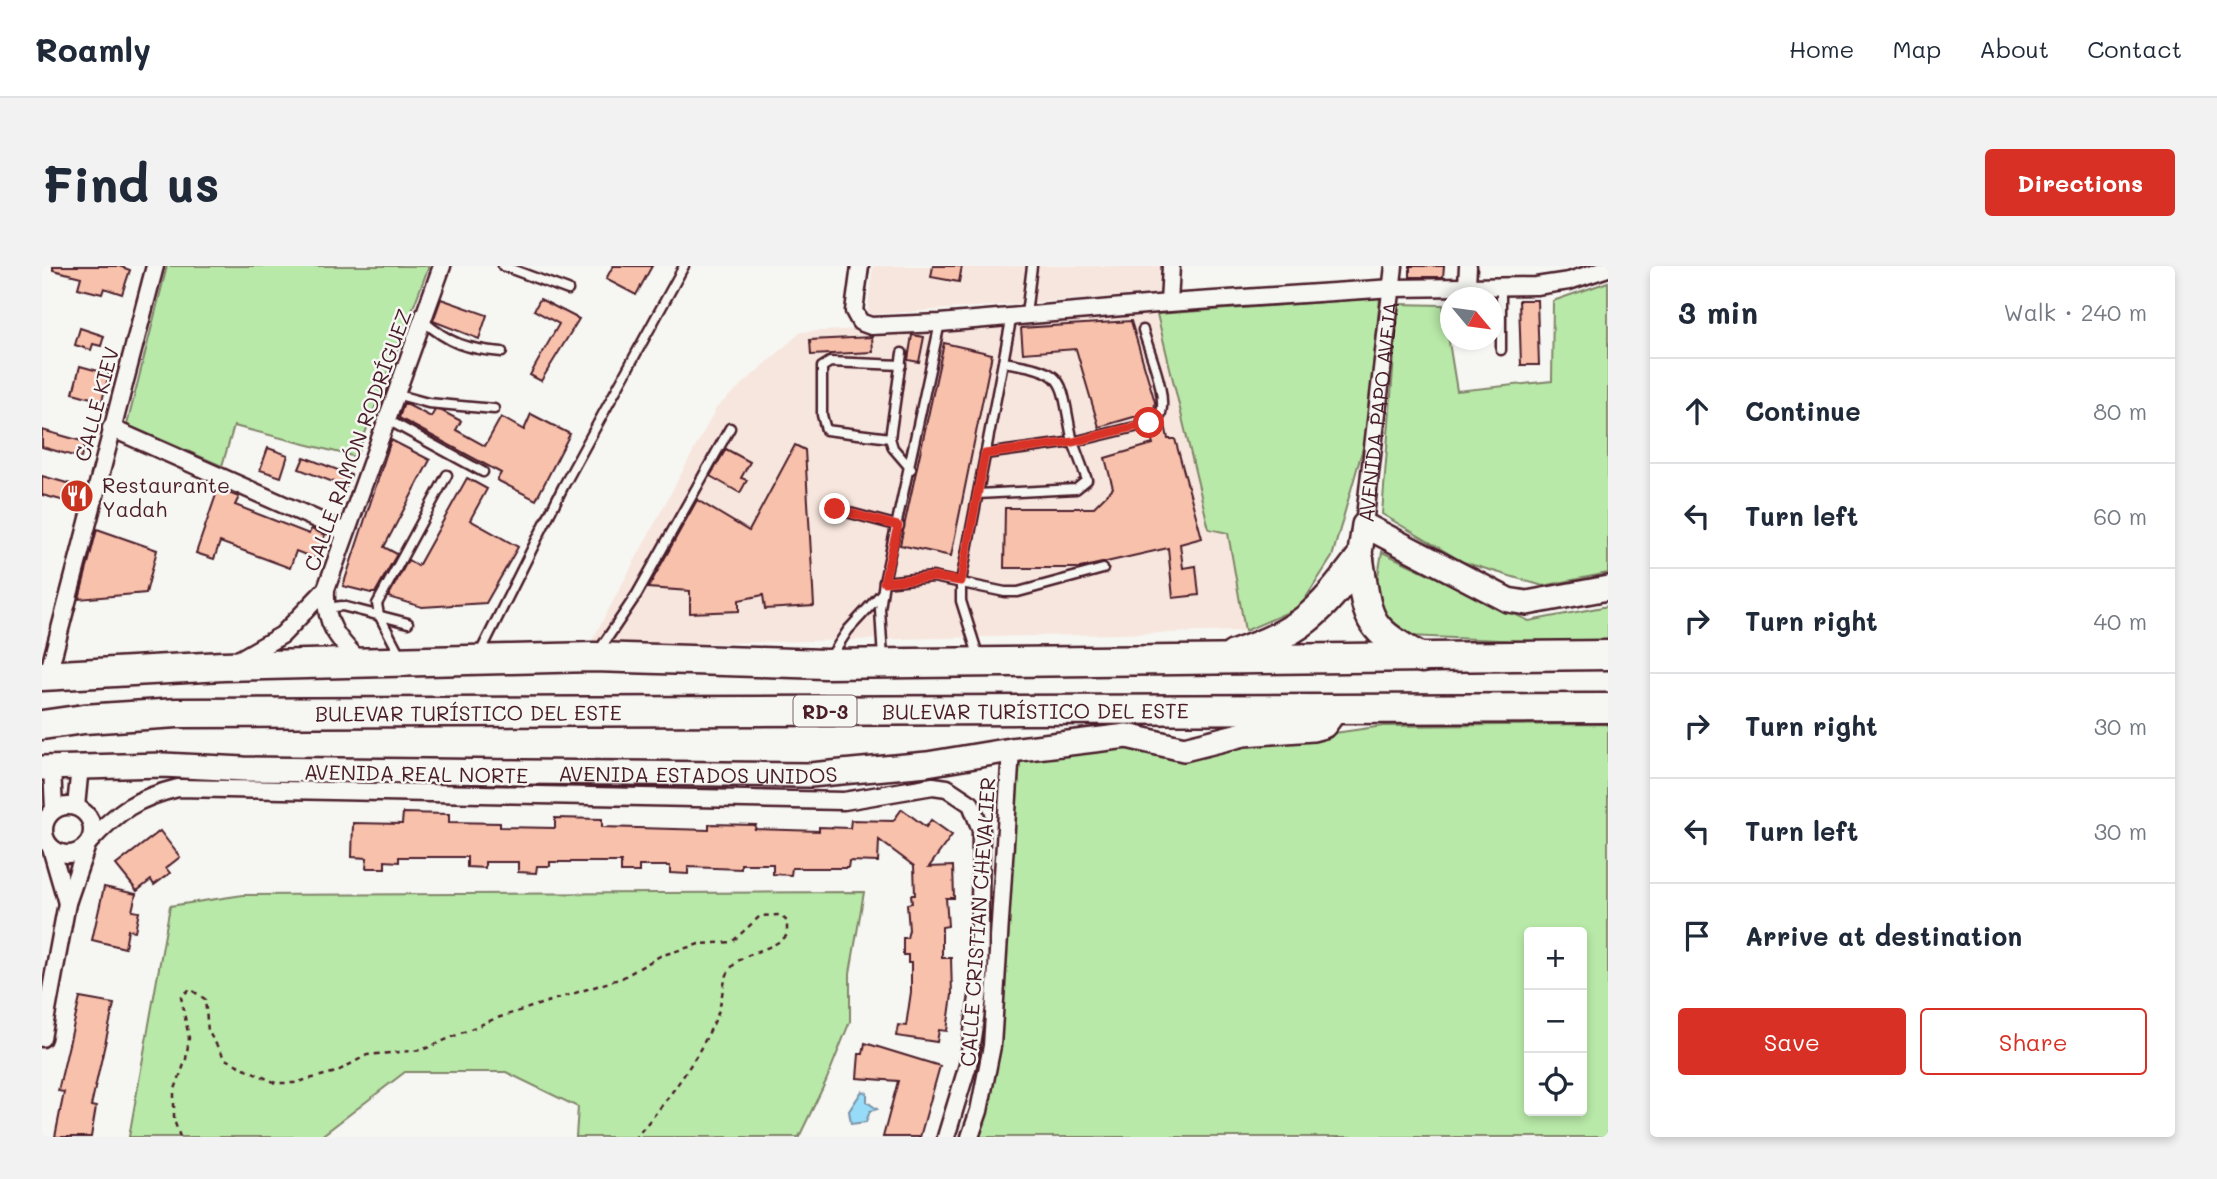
<!DOCTYPE html>
<meta charset="utf-8">
<style>
:root{--surface:#fff;--page:#f2f2f3;--text:#1f2937;--muted:#747a83;--line:#e0e1e3;--accent:#d93025}
body{margin:0;font-family:Mali,sans-serif;background:var(--page);color:var(--text)}
.controls{position:absolute;right:21px;bottom:21px;display:grid;overflow:hidden;border-radius:7px;box-shadow:0 4px 10px #0003}
.controls button{width:63px;height:63px;display:grid;place-items:center;padding:0;border:0;border-bottom:2px solid var(--line);background:var(--surface);color:var(--text);font:35px sans-serif}
.compass{position:absolute;left:1398px;top:21px;width:63px;height:63px;border-radius:50%;background:var(--surface);box-shadow:0 4px 10px #0003;rotate:119deg}
.stop{position:absolute;width:21px;height:21px;margin:-16px;border:5px solid #d93025;border-radius:50%;background:#fff}
.stop.end{background:#d93025;border-color:#fff;box-shadow:0 2px 7px #0008}
.list{margin:0;padding:0;list-style:none}
h2{display:flex;justify-content:space-between;align-items:center;height:91px;margin:0;padding:0 28px;font-size:30px}
h2 small{font-size:23px;font-weight:400;color:var(--muted)}
.list li{display:grid;grid-template-columns:46px 1fr auto;gap:21px;align-items:center;box-sizing:border-box;height:105px;padding:0 28px;border-top:2px solid var(--line)}
.list b{display:block;font-size:26px;white-space:nowrap}
.list em{font-size:23px;font-style:normal;color:var(--muted)}
.actions{display:flex;gap:14px;padding:21px 28px}
.actions a{flex:1;padding:16px 0;border:2px solid var(--accent);border-radius:7px;text-align:center;font-size:24px;color:var(--accent)}
.actions .main{background:var(--accent);color:#fff}
.icon{flex:none;width:38px;height:38px;fill:none;stroke:currentColor;stroke-width:2;stroke-linecap:round;stroke-linejoin:round}
.map{position:relative;flex:none;width:1566px;height:871px;overflow:hidden;border-radius:7px}
header{display:flex;align-items:center;gap:42px;box-sizing:border-box;height:98px;padding:0 35px;background:var(--surface);border-bottom:2px solid var(--line)}
header strong{font-size:33px}
nav{display:flex;gap:38px;margin-inline-start:auto;font-size:24px}
.intro{display:flex;align-items:center;justify-content:space-between;box-sizing:border-box;height:168px;padding:0 42px}
h1{margin:0;font-size:49px}
.button{padding:18px 32px;border-radius:7px;background:var(--accent);color:#fff;font-size:24px;font-weight:700}
main{display:flex;gap:42px;padding:0 42px}
aside{flex:1;background:var(--surface);border-radius:7px;box-shadow:0 4px 10px #0003}
.map>svg:first-child{display:block}
.built{fill:#f7e6dd}
.green{fill:#b8e9a8;stroke:#81846a;stroke-width:2;fill-rule:evenodd}
.water{fill:#96dcf8;stroke:#7890a6;stroke-width:2}
.building{fill:#f8c1ac;stroke:#4a1f2b;stroke-width:2}
.lines{fill:none;stroke-linecap:round;stroke-linejoin:round}
.lane-casing{stroke:#4a1f2b;stroke-width:13}
.street-casing{stroke:#4a1f2b;stroke-width:21}
.secondary-casing{stroke:#4a1f2b;stroke-width:28}
.highway-casing{stroke:#4a1f2b;stroke-width:33}
.path{stroke:#4a1f2b;stroke-width:2.5;stroke-dasharray:5 5;stroke-linecap:butt}
.lane{stroke:#f6f6f2;stroke-width:8}
.street{stroke:#f6f6f2;stroke-width:16}
.secondary{stroke:#f6f6f2;stroke-width:23}
.highway{stroke:#f6f6f2;stroke-width:28}
.route{stroke:#d93025;stroke-width:9}
.labels{text-anchor:middle;dominant-baseline:central;stroke-width:5;stroke-linejoin:round;paint-order:stroke}
.shield{fill:#f6f6f2;stroke:#7e6067;stroke-width:2}
.shield-label{font-size:19px;font-weight:bold;fill:#4a1f2b}
.street-label{font-size:21px;fill:#4a1f2b;stroke:#f6f6f2}
.poi-label{font-size:21px;fill:#4a1f2b;stroke:#f6f6f2;text-anchor:start}
</style>
<header>
<strong>Roamly</strong>
<nav><a>Home</a><a>Map</a><a>About</a><a>Contact</a></nav>
</header>
<div class="intro"><h1>Find us</h1><a class="button">Directions</a></div>
<main>
<div class="map">
<svg width="1566" height="871" viewBox="0 0 1566 871">
<rect width="100%" height="100%" fill="#f6f6f2"/>
<filter id="ink" filterUnits="userSpaceOnUse"><feTurbulence type="fractalNoise" baseFrequency=".0143" numOctaves="2"/><feDisplacementMap in="SourceGraphic" scale="14" xChannelSelector="R" yChannelSelector="G"/><feConvolveMatrix kernelMatrix="1 2 1 2 8 2 1 2 1" color-interpolation-filters="sRGB"/></filter>
<g filter="url(#ink)">
<g class="built">
<path d="M831,0H1122L1120,27L825,49Z"/>
<path d="M1115,48L1167,263L1186,267L1203,365L547,380L675,141L759,66Z"/>
</g>
<g class="green">
<path d="M125,0H387L314,191L192,160L180,200L85,159Z"/>
<path d="M1566,16V307L1501,320L1421,296L1340,248L1356,38L1401,39L1415,125L1510,115L1511,35Z"/>
<path d="M1338,32L1324,171L1290,291L1258,341L1203,365L1186,267L1167,263L1115,48Z"/>
<path d="M1340,286L1487,355L1566,340V374L1480,375L1366,370L1341,358L1333,327Z"/>
<path d="M1566,458V871H931L957,787L978,489L1087,478L1128,491L1341,460ZM1487,666H1540V845H1487Z"/>
<path d="M822,626L808,707V755L784,815L757,871H534L536,841L464,806H363L278,871H87L128,640L201,629Z"/>
</g>
<path class="water" d="M820,825L825,827V836L835,843L828,845L824,856L809,858L807,845Z"/>
<g class="building">
<path d="M11,0H77L88,4L80,28L62,22L60,28L36,22L39,11L11,4Z"/>
<path d="M571,0H610L594,29L564,13Z"/>
<path d="M891,0H920L917,16L889,11Z"/>
<path d="M1368,0H1402L1401,11H1368Z"/>
<path d="M399,33L445,49L437,73L391,55Z"/>
<path d="M498,33L537,53L499,115L488,109L517,58L492,44Z"/>
<path d="M1477,34H1495L1497,99H1479Z"/>
<path d="M1089,55L1113,136L1112,147L1103,151L1102,148L1057,161L1034,83L981,87L979,62Z"/>
<path d="M38,62L62,70L59,80L51,78L49,84L33,79Z"/>
<path d="M870,69L882,71L877,96L866,94Z"/>
<path d="M830,71L831,86L769,89L768,74Z"/>
<path d="M902,77L950,88L909,290L858,279Z"/>
<path d="M38,100L67,108L60,135L31,127Z"/>
<path d="M362,137L389,151L393,144L400,145L419,155L414,164L443,180L459,151L482,164L489,148L528,168L494,234L455,214L459,207L357,152Z"/>
<path d="M1123,158L1126,173H1133L1160,272L1138,278L1141,302L1154,300L1157,329L1131,332L1126,282L1038,302H962L963,242H1051L1071,222L1063,192L1111,178L1107,163Z"/>
<path d="M0,164L43,176L39,192L0,181Z"/>
<path d="M349,174L388,194L342,281L355,288L333,327H329L301,320Z"/>
<path d="M753,179L763,184L772,340L723,343L721,329L697,334V345L648,347V325L606,322L655,234L707,265Z"/>
<path d="M226,182L246,189L239,211L218,204Z"/>
<path d="M684,183L708,196L699,212L705,214L698,227L668,210Z"/>
<path d="M262,191L309,209L304,221L257,203Z"/>
<path d="M0,210L32,219L27,236L0,229Z"/>
<path d="M425,212L445,223L428,254L476,281L444,337L380,341L346,331L366,294L376,300Z"/>
<path d="M176,223L197,231L193,239L267,268L269,263L283,269L274,293L254,285L248,302L178,276L172,293L154,287Z"/>
<path d="M55,263L115,284L104,327L37,333Z"/>
<path d="M860,543L884,561L889,554L910,569L887,601L911,600L912,632H904L906,660L900,661V692H909L910,729L905,765L897,764L895,776L854,770L856,759L864,760L869,726V697H866V689H861V672H865L867,664L865,638L870,637L869,629H873L872,600L837,574L836,596L807,595L806,602H750L749,609L731,608V598H699V603L646,601V608L628,607V600H597V606H579V596H508V600H495L494,607L476,606V596H443V602L425,601V591H357V596L343,595V602H324L325,592L310,591L311,557L360,558L361,547L407,548V556L458,557V561L513,562V552L560,553V561L667,564V558L714,559L713,563L777,565V561L808,562L809,554L851,555Z"/>
<path d="M118,565L138,591L124,602L128,607L112,619L109,614L95,625L74,599Z"/>
<path d="M62,621L94,628L90,645L97,646L93,665L86,664L83,682L50,674Z"/>
<path d="M38,732L72,738L49,840L54,841L49,871H13L22,826L16,825Z"/>
<path d="M823,777L898,800L878,871H841L856,815L815,812L817,788H821Z"/>
</g>
<g class="lines">
<defs>
<g id="lane">
<path d="M461,0L526,24"/>
<path d="M1459,19V84"/>
<path d="M984,48L990,0"/>
<path d="M380,54C408,78 424,83 460,86"/>
<path d="M860,87L848,172L851,182L869,203"/>
<path d="M961,96C1029,106 1017,113 1031,176L1097,160L1117,152C1128,133 1107,86 1101,64"/>
<path d="M353,128L386,137L452,143"/>
<path d="M344,153L441,206"/>
<path d="M848,172L784,164L780,149V101L788,96L859,99"/>
<path d="M936,228L1034,223L1045,214L1031,176L943,188"/>
<path d="M793,243L857,260"/>
<path d="M842,316L891,311L963,326H976L1061,303"/>
<path d="M284,342L300,340L366,357"/>
<path d="M556,386L595,328L688,162"/>
<path d="M438,387L521,221L642,0"/>
<path d="M358,389L337,349L335,338L405,209"/>
<path d="M937,392L919,335V315L970,49"/>
<path d="M787,393L806,364L840,327"/>
<path d="M841,394L838,343L842,316L898,57"/>
</g>
<g id="street">
<path d="M818,0L812,45L818,56L829,60L898,57L1127,37L1351,22L1494,20L1527,15L1566,2"/>
<path d="M1425,19L1426,0"/>
<path d="M1127,37L1129,0"/>
<path d="M69,162L303,266"/>
<path id="s1" d="M1322,259L1352,0"/>
<path d="M198,393L240,369L284,323"/>
<path d="M319,396C295,373 282,357 284,323L400,0"/>
<path d="M6,409L113,0"/>
<path d="M10,501L12,544"/>
<circle cx="26" cy="564" r="24"/>
<path d="M34,541L38,500"/>
<path d="M48,575C77,544 95,532 136,522L802,535L891,520L905,522L929,538L939,564L937,725L926,799L904,871"/>
<path d="M9,582L25,637"/>
<path d="M0,772L25,637L45,579"/>
<path d="M928,871L937,845L950,780L969,484"/>
</g>
<g id="secondary">
<path d="M1317,294L1322,259L1466,334L1485,337L1566,322"/>
<path id="s2" d="M0,502L121,499L202,503L768,509L885,498L969,484L1085,470L1142,483L1202,468L1271,463L1282,460L1296,441"/>
</g>
<g id="highway">
<path d="M1317,294C1326,354 1323,362 1380,392"/>
<path d="M1192,389C1260,364 1274,351 1317,294"/>
<path d="M0,410L181,400L552,391L783,398L1566,389"/>
<path id="s3" d="M0,459L42,453L135,447L1566,442"/>
</g>
</defs>
<use href="#lane" class="lane-casing"/>
<use href="#street" class="street-casing"/>
<use href="#secondary" class="secondary-casing"/>
<use href="#highway" class="highway-casing"/>
<path class="path" d="M138,871L132,854V826L144,793L147,772L139,731L148,723L163,733L166,765L183,793L234,817H252L294,806L325,789L380,784L452,753L580,712L618,690L657,678L690,676L718,650L738,649L745,655V669C730,686 698,685 687,705C679,719 681,737 674,752C653,798 627,832 594,871"/>
<use href="#lane" class="lane"/>
<use href="#street" class="street"/>
<use href="#secondary" class="secondary"/>
<use href="#highway" class="highway"/>
</g>
</g>
<g class="lines" filter="url(#ink)">
<path class="route" d="M793,243L856,260L842,316L891,311L919,315L943,188L1031,176L1107,157"/>
</g>
<defs>
<symbol id="restaurant-disc" viewBox="-11 -11 22 22"><circle r="9.5" fill="#c8321e" stroke="#f6f6f2"/><path d="M-5-6h1v4h1v-4h1v4h1v-4h1v5L-1.5 .5V6h-2V.5L-5-1ZM5-6V6H3V1.5H1.5Q1.5-4 5-6Z" fill="#fff"/></symbol>
</defs>
<g fill-rule="evenodd">
<use href="#restaurant-disc" x="16" y="211" width="38" height="38"/>
</g>
<g class="labels">
<rect class="shield" x="751.5" y="429.5" width="63" height="31" rx="5"/>
<g class="shield-label">
<text x="783" y="445">RD-3</text>
</g>
<g class="street-label">
<text transform="translate(54 138) rotate(-75)">CALLE KIEV</text>
<text stroke="none"><textPath href="#s1" startOffset="114">AVENIDA PAPO AVEJA</textPath></text>
<text transform="translate(315 174) rotate(-70)">CALLE RAMÓN RODRÍGUEZ</text>
<text stroke="none"><textPath href="#s3" startOffset="994">BULEVAR TURÍSTICO DEL ESTE</textPath></text>
<text stroke="none"><textPath href="#s3" startOffset="427">BULEVAR TURÍSTICO DEL ESTE</textPath></text>
<text stroke="none"><textPath href="#s2" startOffset="656">AVENIDA ESTADOS UNIDOS</textPath></text>
<text transform="translate(374 507) rotate(1)">AVENIDA REAL NORTE</text>
<text transform="translate(935 656) rotate(-86)">CALLE CRISTIAN CHEVALIER</text>
</g>
<g class="poi-label">
<text x="60" y="218">Restaurante<tspan x="60" dy="24">Yadah</tspan></text>
</g>
</g>
</svg>
<div class="controls">
<button>+</button>
<button>−</button>
<button><svg class="icon" aria-label="locate" viewBox="0 0 24 24"><circle cx="12" cy="12" r="6"/><path d="M12 2v4M12 18v4M2 12h4M18 12h4"/></svg></button>
</div>
<svg class="compass" viewBox="-18 -18 36 36"><path d="M0-13l5 13h-10z" fill="#e53935"/><path d="M0 13l5-13h-10z" fill="#747a83"/></svg>
<div class="stop" style="left:1107px;top:157px"></div>
<div class="stop end" style="left:793px;top:243px"></div>
</div>
<aside>
<h2>3 min<small>Walk · 240 m</small></h2>
<ul class="list">
<li><svg class="icon" aria-label="ahead" viewBox="0 0 24 24"><path d="M12 20V5M6 11l6-6 6 6"/></svg><div><b>Continue</b></div><em>80 m</em></li>
<li><svg class="icon" aria-label="left" viewBox="0 0 24 24"><path d="M17 20v-9H6M10 6l-5 5 5 5"/></svg><div><b>Turn left</b></div><em>60 m</em></li>
<li><svg class="icon" aria-label="right" viewBox="0 0 24 24"><path d="M7 20v-9h11M14 6l5 5-5 5"/></svg><div><b>Turn right</b></div><em>40 m</em></li>
<li><svg class="icon" aria-label="right" viewBox="0 0 24 24"><path d="M7 20v-9h11M14 6l5 5-5 5"/></svg><div><b>Turn right</b></div><em>30 m</em></li>
<li><svg class="icon" aria-label="left" viewBox="0 0 24 24"><path d="M17 20v-9H6M10 6l-5 5 5 5"/></svg><div><b>Turn left</b></div><em>30 m</em></li>
<li><svg class="icon" aria-label="arrive" viewBox="0 0 24 24"><path d="M6 21V4h12l-3 4 3 4H6"/></svg><div><b>Arrive at destination</b></div></li>
</ul>
<div class="actions"><a class="main">Save</a><a>Share</a></div>
</aside>
</main>
